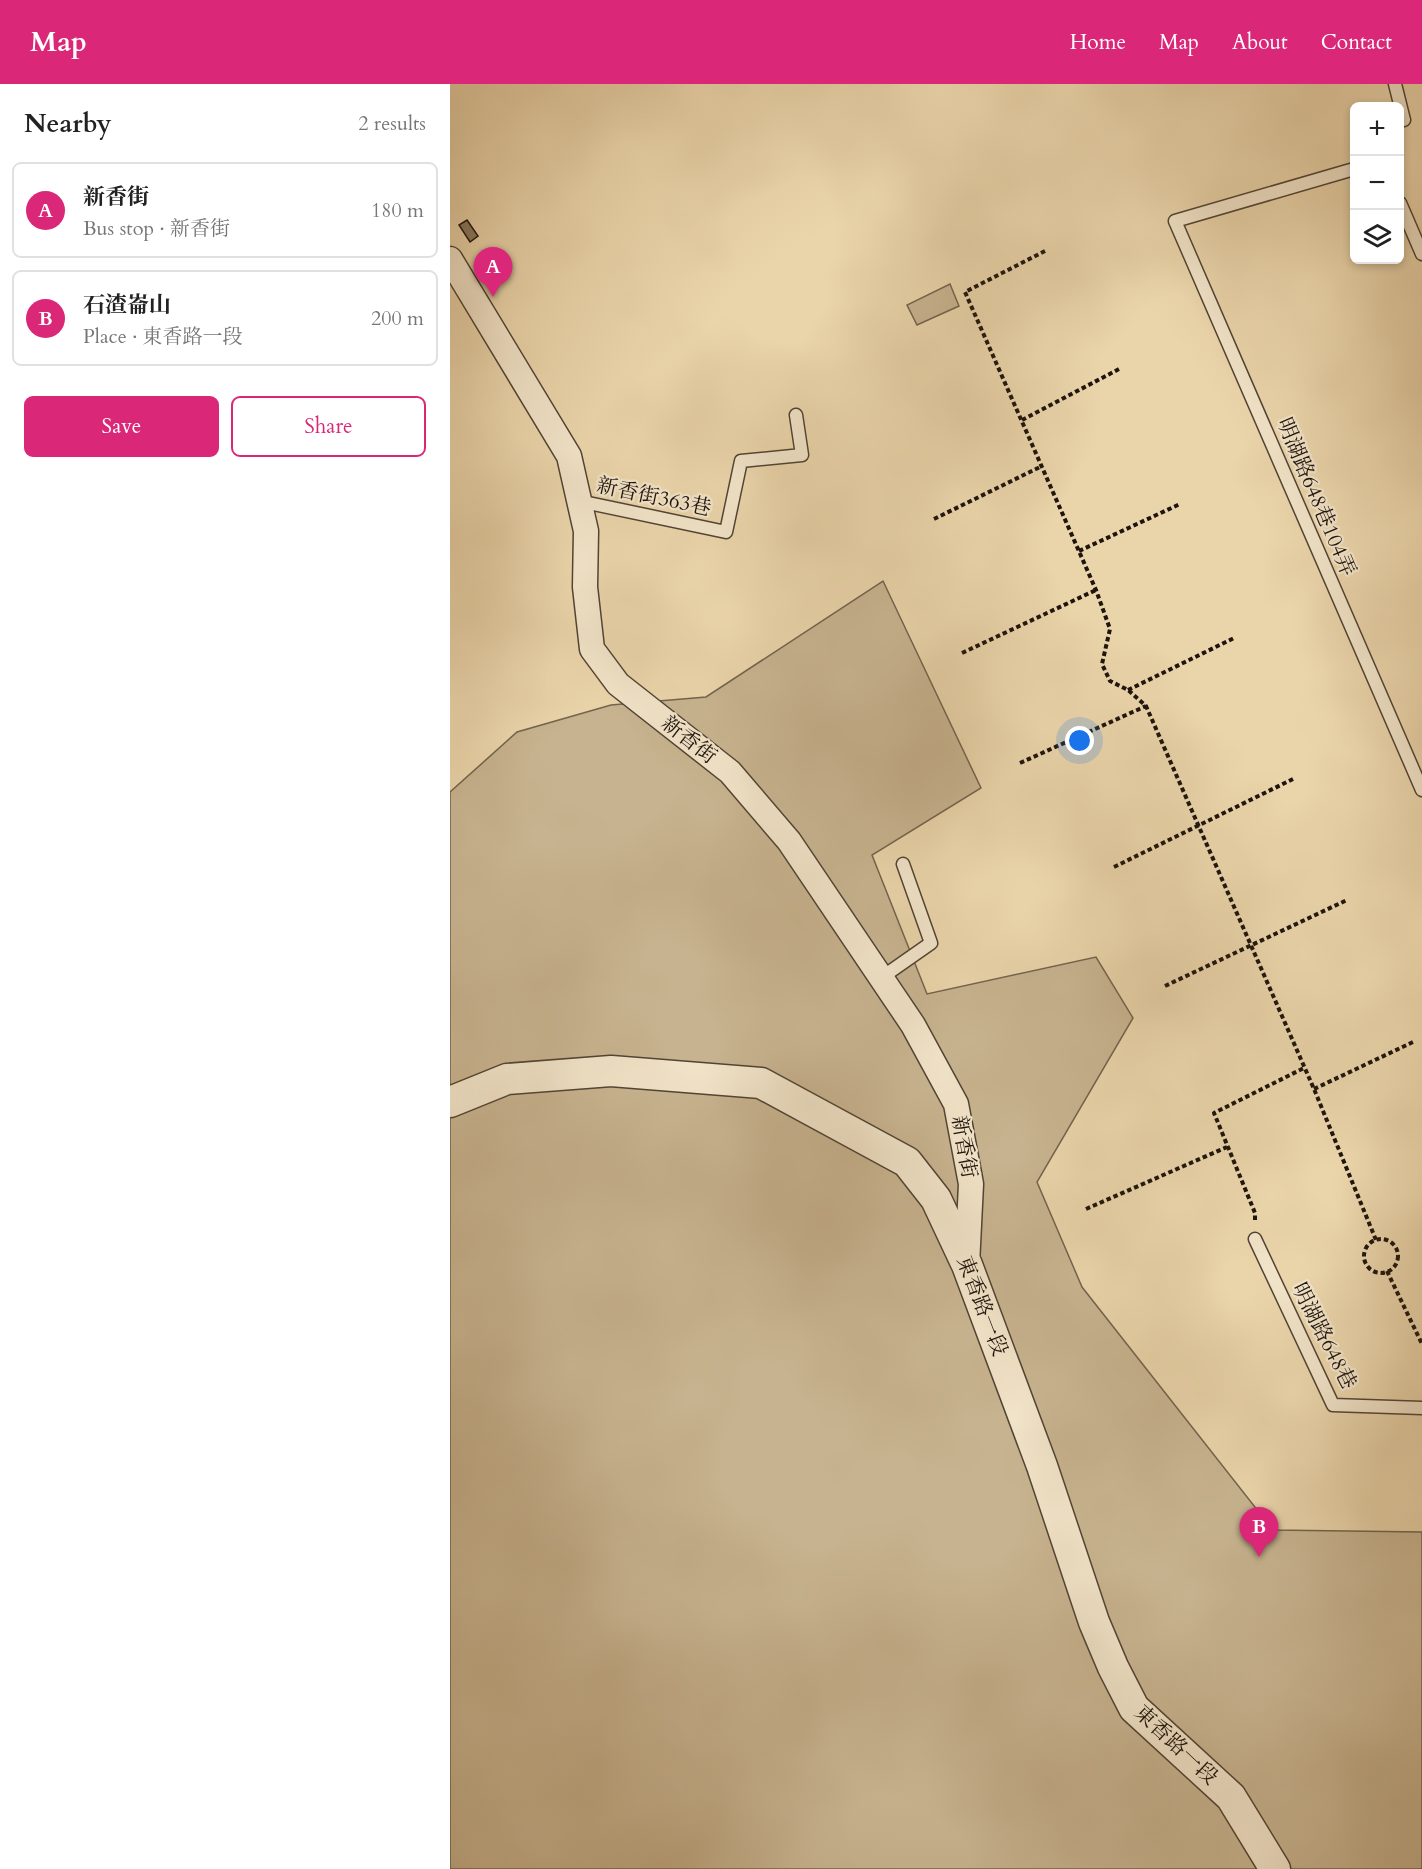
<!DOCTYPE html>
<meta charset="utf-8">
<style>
:root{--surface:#fff;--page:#f6f6f6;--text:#222;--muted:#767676;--line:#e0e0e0;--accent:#db2777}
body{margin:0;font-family:Cardo,"Noto Serif TC",serif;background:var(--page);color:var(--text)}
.controls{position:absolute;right:18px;top:18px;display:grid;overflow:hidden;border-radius:9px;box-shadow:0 3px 9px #0003}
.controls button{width:54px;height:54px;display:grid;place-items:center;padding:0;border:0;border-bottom:2px solid var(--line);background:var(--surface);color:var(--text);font:30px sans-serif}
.you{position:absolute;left:630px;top:657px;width:21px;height:21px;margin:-15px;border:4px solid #fff;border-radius:50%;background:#1a73e8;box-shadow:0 0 0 9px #1a73e833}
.badge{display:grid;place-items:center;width:39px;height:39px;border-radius:50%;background:var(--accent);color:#fff;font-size:20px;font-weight:700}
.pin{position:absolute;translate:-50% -50px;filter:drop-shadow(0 2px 3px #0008)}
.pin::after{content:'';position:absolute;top:32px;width:21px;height:18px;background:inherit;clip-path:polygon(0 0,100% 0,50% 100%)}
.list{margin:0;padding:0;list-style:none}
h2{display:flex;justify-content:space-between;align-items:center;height:78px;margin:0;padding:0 24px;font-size:26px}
h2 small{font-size:20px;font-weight:400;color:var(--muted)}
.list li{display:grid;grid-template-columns:39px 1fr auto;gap:18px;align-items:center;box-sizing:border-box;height:96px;margin:0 12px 12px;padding:0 12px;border:2px solid var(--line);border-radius:9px}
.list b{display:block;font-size:22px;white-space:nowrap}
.list p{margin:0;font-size:20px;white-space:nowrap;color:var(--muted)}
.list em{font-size:20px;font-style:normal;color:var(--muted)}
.actions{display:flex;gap:12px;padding:18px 24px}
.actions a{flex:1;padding:14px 0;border:2px solid var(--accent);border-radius:9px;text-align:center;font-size:21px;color:var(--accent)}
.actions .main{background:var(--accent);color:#fff}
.icon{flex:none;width:33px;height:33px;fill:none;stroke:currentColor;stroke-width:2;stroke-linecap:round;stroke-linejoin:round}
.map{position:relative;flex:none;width:972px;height:1785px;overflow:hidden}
header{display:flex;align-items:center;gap:36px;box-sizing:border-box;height:84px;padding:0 30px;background:var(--accent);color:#fff}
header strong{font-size:28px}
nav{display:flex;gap:33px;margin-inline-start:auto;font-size:21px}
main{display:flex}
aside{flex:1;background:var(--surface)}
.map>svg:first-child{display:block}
.green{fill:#c7b38f;stroke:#72644e;stroke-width:1.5}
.building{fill:#88785f;stroke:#1e140d;stroke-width:1.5}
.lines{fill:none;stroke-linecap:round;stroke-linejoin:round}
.service-casing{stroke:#514434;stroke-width:15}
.minor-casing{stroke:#514434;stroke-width:27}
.tertiary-casing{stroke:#514434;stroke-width:33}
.path{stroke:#1e140d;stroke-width:4;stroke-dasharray:4.5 3;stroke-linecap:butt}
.service{stroke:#f1e3c8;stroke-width:12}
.minor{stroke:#f1e3c8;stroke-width:24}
.tertiary{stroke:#f1e3c8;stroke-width:30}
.labels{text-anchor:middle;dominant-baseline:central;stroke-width:4.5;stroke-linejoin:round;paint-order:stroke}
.street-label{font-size:21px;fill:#1e140d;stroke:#f1e3c8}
</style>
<header>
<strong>Map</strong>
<nav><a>Home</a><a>Map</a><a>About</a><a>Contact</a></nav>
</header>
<main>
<aside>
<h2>Nearby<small>2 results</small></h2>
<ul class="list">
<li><span class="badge">A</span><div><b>新香街</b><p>Bus stop · 新香街</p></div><em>180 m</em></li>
<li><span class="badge">B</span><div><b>石渣崙山</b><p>Place · 東香路一段</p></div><em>200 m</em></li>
</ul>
<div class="actions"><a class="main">Save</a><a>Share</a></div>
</aside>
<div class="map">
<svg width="972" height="1785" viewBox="0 0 972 1785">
<rect width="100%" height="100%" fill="#ead4aa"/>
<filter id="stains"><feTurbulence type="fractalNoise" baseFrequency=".00333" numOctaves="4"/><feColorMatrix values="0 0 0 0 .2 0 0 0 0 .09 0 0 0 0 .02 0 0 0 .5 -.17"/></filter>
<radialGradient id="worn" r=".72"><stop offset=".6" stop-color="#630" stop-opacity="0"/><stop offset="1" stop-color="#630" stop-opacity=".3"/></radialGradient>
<g class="green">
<path d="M500,200L509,222L467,241L457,221Z"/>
<path d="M433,497L531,704L422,771L477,910L646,873L683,934L587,1098L632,1203L823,1446L972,1448V1785H0V708L67,648L161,621L256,613Z"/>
</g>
<path class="building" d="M17,136L28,152L20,158L9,141Z"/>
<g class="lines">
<defs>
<g id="service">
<path d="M945,0L954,36"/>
<path d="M904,85L725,137L972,706"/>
<path d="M950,119L972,170"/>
<path d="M129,417L276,448L291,377L352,371L346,331"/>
<path d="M431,894L481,859L453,780"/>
<path d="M805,1155L883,1321L972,1324"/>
</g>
<path id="minor" d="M0,175L119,372L136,447L135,503L142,565L168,600L280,688L339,757L463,941L506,1020L521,1100L517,1181"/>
<path id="tertiary" d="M0,1018L57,995L161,987L311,999L457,1078L486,1115L517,1181L592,1382L644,1538L663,1583L684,1624L781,1713L825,1785"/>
</defs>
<use href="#service" class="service-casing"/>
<use href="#minor" class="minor-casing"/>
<use href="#tertiary" class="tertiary-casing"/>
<g class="path">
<path d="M595,167L515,208L646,506L660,545L652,580L660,597L678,606L696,622L864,1005L926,1156"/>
<path d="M572,336L671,284"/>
<path d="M484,435L592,382"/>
<path d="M629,467L730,420"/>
<path d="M512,569L646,506"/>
<path d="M678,606L784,554"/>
<path d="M570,679L696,622"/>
<path d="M664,783L843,695"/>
<path d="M715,902L897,816"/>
<path d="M864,1005L963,958"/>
<path d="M636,1125L777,1063"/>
<path d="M805,1136V1129L764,1029L854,984"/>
<circle cx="931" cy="1172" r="17"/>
<path d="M937,1187L972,1260"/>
</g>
<use href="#service" class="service"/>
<use href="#minor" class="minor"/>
<use href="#tertiary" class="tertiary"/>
</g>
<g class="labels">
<g class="street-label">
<text transform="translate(204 413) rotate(12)">新香街363巷</text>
<text transform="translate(866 413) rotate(67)">明湖路648巷104弄</text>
<text transform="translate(239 656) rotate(38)">新香街</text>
<text transform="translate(514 1063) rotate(80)">新香街</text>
<text transform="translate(532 1222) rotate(69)">東香路一段</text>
<text transform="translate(874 1252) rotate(63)">明湖路648巷</text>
<text transform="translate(726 1661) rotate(43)">東香路一段</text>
</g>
</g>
<rect width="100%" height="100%" filter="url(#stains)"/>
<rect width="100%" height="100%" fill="url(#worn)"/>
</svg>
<div class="controls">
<button>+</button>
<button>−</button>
<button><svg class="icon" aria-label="layers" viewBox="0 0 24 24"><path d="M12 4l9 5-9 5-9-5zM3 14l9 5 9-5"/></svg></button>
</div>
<div class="you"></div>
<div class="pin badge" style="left:43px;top:213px">A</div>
<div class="pin badge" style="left:809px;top:1473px">B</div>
</div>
</main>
